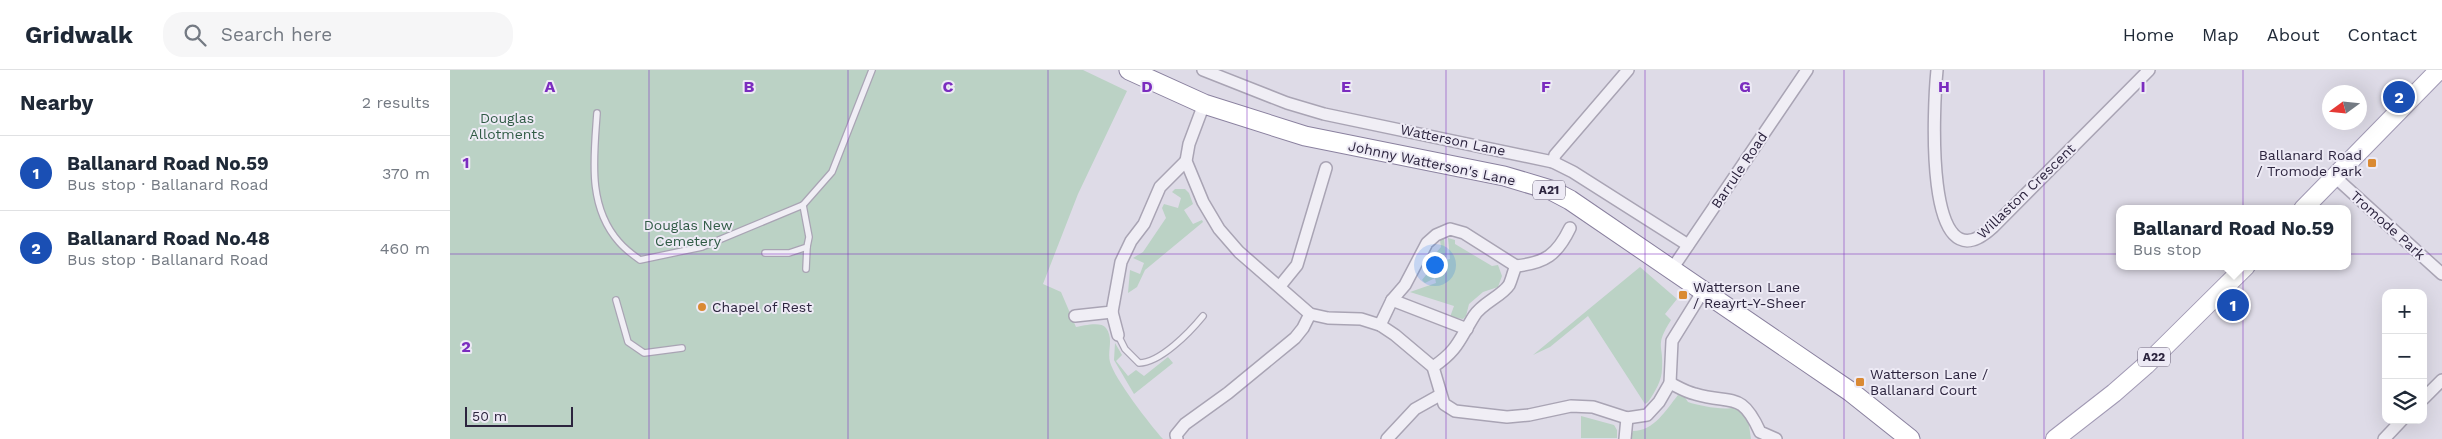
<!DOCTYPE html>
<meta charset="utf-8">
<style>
:root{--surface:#fff;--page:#f6f6f7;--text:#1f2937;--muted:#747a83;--line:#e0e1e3;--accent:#735535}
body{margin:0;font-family:"Work Sans",sans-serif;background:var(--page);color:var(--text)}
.controls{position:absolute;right:15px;bottom:15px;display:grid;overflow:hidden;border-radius:10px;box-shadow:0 5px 20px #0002}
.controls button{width:45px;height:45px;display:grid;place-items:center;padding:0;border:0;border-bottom:1px solid var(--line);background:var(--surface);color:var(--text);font:25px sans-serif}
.compass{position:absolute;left:1872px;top:15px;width:45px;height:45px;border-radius:50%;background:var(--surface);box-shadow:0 5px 20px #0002;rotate:255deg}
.scale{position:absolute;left:15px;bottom:12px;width:108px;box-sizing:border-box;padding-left:5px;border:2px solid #2c243e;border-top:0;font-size:14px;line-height:18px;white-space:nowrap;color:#2c243e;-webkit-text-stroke:4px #edeaf5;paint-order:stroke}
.you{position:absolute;left:984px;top:194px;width:18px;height:18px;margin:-12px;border:4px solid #fff;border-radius:50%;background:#1a73e8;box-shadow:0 0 0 8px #1a73e833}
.badge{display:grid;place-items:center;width:32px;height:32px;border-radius:50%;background:var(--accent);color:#fff;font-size:16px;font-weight:700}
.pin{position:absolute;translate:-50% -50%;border:2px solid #fff;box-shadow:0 1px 5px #0006}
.popup{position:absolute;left:1666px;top:135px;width:235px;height:65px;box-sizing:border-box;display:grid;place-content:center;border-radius:10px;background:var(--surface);filter:drop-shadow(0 1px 4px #0005);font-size:16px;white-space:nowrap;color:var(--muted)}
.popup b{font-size:19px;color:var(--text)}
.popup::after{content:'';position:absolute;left:50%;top:100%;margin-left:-10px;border:10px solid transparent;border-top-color:var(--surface)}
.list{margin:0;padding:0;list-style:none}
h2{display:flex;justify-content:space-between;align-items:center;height:65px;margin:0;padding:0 20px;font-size:21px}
h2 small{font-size:16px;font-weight:400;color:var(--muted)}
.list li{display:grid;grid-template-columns:32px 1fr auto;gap:15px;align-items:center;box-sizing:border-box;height:75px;padding:0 20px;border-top:1px solid var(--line)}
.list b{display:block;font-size:19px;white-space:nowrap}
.list p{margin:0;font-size:16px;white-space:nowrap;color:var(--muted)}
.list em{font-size:16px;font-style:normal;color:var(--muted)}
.icon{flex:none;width:28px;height:28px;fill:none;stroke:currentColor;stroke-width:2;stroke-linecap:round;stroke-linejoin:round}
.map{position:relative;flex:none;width:1992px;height:369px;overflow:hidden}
header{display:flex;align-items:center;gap:30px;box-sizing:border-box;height:70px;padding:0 25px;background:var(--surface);border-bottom:1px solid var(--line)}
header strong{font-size:24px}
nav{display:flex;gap:28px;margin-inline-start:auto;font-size:18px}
.search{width:350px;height:45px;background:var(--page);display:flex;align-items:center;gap:12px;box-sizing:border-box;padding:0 18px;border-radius:20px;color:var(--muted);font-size:19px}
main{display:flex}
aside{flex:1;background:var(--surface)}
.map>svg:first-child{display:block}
.green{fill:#bbd2c5}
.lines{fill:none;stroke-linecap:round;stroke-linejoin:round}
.service-casing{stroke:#a9a4b4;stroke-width:8}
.minor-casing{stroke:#a9a4b4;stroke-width:14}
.primary-casing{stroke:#a199b4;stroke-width:20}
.trunk-casing{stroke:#8a819f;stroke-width:21}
.service{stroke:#f0eef5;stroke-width:5.5}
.minor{stroke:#f0eef5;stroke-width:11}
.primary{stroke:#fff;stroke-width:18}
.trunk{stroke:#fff;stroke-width:19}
.grid{fill:none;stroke:#7b2cbf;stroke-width:1;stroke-opacity:0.55}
.poi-dot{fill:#da8a33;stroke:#edeaf5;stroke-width:2}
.labels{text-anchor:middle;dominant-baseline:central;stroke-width:4;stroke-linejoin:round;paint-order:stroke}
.shield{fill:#edeaf5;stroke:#665f75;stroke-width:1}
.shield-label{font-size:12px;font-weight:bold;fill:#2c243e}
.park-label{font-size:14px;fill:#305b45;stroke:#edeaf5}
.street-label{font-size:14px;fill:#2c243e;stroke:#edeaf5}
.poi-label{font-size:14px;fill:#2c243e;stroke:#edeaf5;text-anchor:start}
.grid-label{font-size:16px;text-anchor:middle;font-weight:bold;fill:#7b2cbf;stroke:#edeaf5;stroke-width:4;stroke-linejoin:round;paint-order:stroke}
</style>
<header>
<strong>Gridwalk</strong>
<div class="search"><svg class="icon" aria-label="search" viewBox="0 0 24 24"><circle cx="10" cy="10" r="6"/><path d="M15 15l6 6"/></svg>Search here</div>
<nav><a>Home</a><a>Map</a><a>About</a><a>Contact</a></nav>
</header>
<main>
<aside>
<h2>Nearby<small>2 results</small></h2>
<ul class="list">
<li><span class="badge" style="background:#1a4fb4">1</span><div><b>Ballanard Road No.59</b><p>Bus stop · Ballanard Road</p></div><em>370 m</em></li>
<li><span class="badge" style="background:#1a4fb4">2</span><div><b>Ballanard Road No.48</b><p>Bus stop · Ballanard Road</p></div><em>460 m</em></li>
</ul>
</aside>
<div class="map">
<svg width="1992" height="369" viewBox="0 0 1992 369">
<rect width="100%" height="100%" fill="#dedbe7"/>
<g class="green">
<path d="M0,0H633L677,21L628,124L593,214L611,222L626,257C633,256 651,251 656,258C664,269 657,281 660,292C664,308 701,356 713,369H0Z"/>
<path d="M725,119H735L739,123L743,134L734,140L743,154L752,150L753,152L695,200L687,217L678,223L680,200L690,204L694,193L683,188L693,182L716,148L712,138L714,134L728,138L731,128L722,122Z"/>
<path d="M994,168L996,190L1000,189L998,168L1005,170V174L1042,196L1048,195L1052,206L1048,217L1033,222L1019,234L1016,246L1013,249L1000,247L1004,236L960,222L986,213L985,208L975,213L972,210L976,205L980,190L991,177L990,170Z"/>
<path d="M1190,197L1227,229L1215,244L1221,250C1204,277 1214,274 1212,299C1212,310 1205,322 1198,332L1195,334L1138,246L1100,277L1083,285Z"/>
<path d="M665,273L672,285L666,291L678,306L686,300L694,306L718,287L723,293L684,324L664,290Z"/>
<path d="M1228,325L1234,326L1238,332C1250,336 1275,341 1286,337L1298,348L1301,369H1180L1183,361C1204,361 1216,340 1228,325Z"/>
<path d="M1131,346L1164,355L1167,360V368H1131Z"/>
</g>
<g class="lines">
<defs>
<g id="service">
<path d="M147,43C144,87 137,136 169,172C175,179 183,185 190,190L252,177L353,135L382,102L422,0"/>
<path d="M315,183H339L357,177L359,167L353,135"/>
<path d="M356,199L357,177"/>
<path d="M166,230L178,272L194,283L232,278"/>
<path d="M668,265L675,279L689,293C710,293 740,262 753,246"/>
</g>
<g id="minor">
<path d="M753,0L837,33L874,44L1103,92L1123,102L1238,175"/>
<path d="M1487,0C1484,30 1472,223 1543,157L1699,0"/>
<path d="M754,34L739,74L736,91L753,132L769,159L789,182L860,244L878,248L911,249L930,255L945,265L983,297L994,334L1005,341L1057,347L1079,345L1121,336L1143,337L1177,348L1197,345L1209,332L1220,313L1222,271L1253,221"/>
<path d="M1103,92L1105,85L1178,0"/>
<path d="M1885,107L1992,204"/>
<path d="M1066,196C1095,193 1107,185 1120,158"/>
<path d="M1222,199L1357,0"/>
<path d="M830,216L847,195L876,98"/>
<path d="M942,230L1017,259"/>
<path d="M662,242L668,265"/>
<path d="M625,246L662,242L671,192L681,171L694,154L710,117L736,91"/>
<path d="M930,255L942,230L955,215L977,173L986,165L1000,159L1014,163L1066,196C1063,202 1062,209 1059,215C1052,226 1032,233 1024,246C1009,270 1008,280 983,297"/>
<path d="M1220,313C1228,317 1236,322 1245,324C1282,335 1291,320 1310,362L1326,369"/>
<path d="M1973,329L1992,310"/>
<path d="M727,369L726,365L735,354L778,323L845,268L853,258L860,244"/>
<path d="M937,369L965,339L990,325"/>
<path d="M1175,369L1177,348"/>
<path d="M1934,369L1952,350"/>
</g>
<g id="primary">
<path d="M1853,139L1989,0"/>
<path d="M1605,369L1664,323L1696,295L1796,196"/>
</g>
<path id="trunk" d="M679,0L754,34L855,66L1054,106L1101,120L1120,130L1401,322L1460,369"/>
</defs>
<use href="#service" class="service-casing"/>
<use href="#minor" class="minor-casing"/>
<use href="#primary" class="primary-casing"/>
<use href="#trunk" class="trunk-casing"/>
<use href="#service" class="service"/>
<use href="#minor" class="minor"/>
<use href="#primary" class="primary"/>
<use href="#trunk" class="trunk"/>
</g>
<path class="grid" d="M199,0V369M398,0V369M598,0V369M797,0V369M996,0V369M1195,0V369M1394,0V369M1594,0V369M1793,0V369M0,184H1992"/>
<g class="poi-dot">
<rect x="1917" y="88" width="10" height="10" rx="2.5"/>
<rect x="1228" y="220" width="10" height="10" rx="2.5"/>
<circle cx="252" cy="237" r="5"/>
<rect x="1405" y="307" width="10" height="10" rx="2.5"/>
</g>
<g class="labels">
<g class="shield">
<rect x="1083" y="110.5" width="32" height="19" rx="4"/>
<rect x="1688" y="277.5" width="32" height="19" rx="4"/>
</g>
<g class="shield-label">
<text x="1099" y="120">A21</text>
<text x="1704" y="287">A22</text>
</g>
<g class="park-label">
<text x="57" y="48">Douglas<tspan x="57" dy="16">Allotments</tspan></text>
<text x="238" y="155">Douglas New<tspan x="238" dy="16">Cemetery</tspan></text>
</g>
<g class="street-label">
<text transform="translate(1003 70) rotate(12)">Watterson Lane</text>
<text transform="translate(982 93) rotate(12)">Johnny Watterson's Lane</text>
<text transform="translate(1289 100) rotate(-56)">Barrule Road</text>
<text transform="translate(1576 121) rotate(-44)">Willaston Crescent</text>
<text transform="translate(1938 155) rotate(42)">Tromode Park</text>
</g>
<g class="poi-label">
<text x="1912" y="85" text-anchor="end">Ballanard Road<tspan x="1912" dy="16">/ Tromode Park</tspan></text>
<text x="1243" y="217">Watterson Lane<tspan x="1243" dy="16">/ Reayrt-Y-Sheer</tspan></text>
<text x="262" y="237">Chapel of Rest</text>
<text x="1420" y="304">Watterson Lane /<tspan x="1420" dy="16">Ballanard Court</tspan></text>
</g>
</g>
<g class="grid-label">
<text x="100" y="22">A</text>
<text x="299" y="22">B</text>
<text x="498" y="22">C</text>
<text x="697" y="22">D</text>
<text x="896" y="22">E</text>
<text x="1096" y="22">F</text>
<text x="1295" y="22">G</text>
<text x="1494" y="22">H</text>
<text x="1693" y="22">I</text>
<text x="16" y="98">1</text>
<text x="16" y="282">2</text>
</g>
</svg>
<div class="controls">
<button>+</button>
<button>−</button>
<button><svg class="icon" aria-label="layers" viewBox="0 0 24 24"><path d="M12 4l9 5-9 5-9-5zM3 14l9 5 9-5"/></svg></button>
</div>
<svg class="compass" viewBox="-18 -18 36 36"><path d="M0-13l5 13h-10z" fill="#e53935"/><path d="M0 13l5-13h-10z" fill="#747a83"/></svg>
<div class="scale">50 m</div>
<div class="you"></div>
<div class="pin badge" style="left:1783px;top:235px;background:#1a4fb4">1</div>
<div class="popup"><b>Ballanard Road No.59</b>Bus stop</div>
<div class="pin badge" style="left:1949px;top:27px;background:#1a4fb4">2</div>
</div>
</main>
